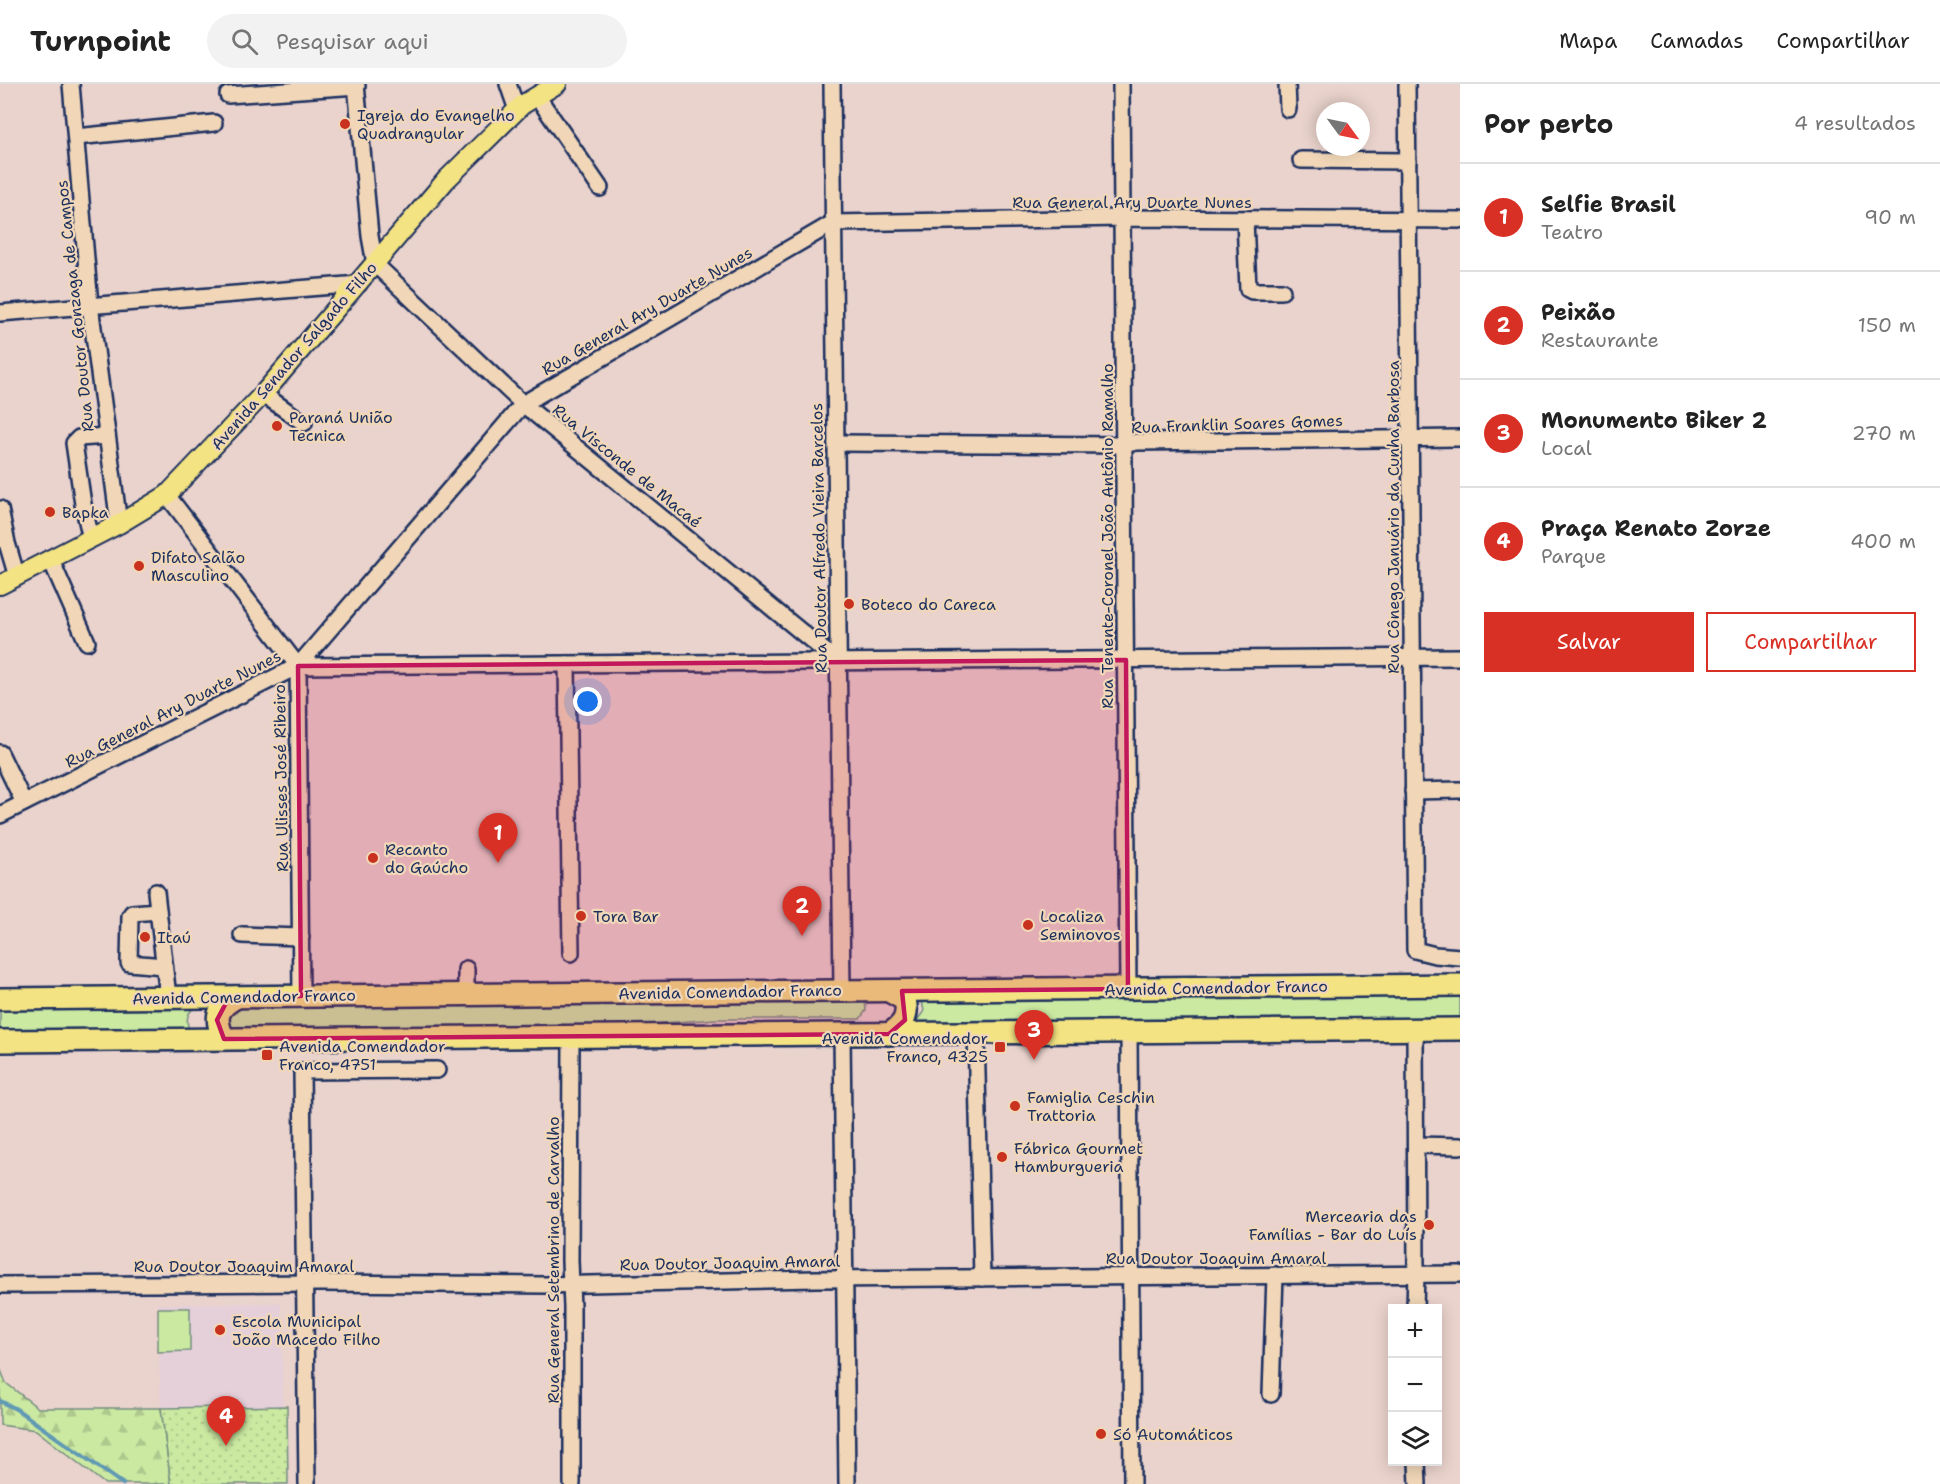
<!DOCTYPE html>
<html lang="pt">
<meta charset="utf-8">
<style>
:root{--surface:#fff;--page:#f2f2f2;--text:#222;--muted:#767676;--line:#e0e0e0;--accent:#d93025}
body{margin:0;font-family:"Shantell Sans",sans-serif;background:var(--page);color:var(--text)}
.controls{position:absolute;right:18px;bottom:18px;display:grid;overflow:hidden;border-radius:0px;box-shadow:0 3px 15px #0003}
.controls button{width:54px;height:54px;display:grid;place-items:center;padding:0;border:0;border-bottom:2px solid var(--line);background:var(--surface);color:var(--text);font:30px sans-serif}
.compass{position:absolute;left:1316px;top:18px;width:54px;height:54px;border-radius:50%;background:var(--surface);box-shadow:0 3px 15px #0003;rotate:123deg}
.you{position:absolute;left:588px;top:618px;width:21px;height:21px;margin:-15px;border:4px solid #fff;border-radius:50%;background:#1a73e8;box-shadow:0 0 0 9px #1a73e833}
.badge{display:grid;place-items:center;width:39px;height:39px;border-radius:50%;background:var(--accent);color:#fff;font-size:20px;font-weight:700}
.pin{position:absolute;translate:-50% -50px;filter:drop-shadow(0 2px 3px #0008)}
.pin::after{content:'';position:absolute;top:32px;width:21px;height:18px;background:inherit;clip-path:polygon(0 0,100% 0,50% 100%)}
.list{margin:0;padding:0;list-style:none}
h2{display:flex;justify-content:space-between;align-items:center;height:78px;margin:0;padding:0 24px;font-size:26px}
h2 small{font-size:20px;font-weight:400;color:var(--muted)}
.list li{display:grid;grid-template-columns:39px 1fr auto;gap:18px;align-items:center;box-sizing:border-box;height:108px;padding:0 24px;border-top:2px solid var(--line)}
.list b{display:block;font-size:22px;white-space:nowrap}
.list p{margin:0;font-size:20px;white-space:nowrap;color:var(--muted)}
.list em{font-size:20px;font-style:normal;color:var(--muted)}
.actions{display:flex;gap:12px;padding:18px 24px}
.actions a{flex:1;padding:14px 0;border:2px solid var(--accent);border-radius:0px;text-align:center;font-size:21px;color:var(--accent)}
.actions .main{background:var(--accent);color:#fff}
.icon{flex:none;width:33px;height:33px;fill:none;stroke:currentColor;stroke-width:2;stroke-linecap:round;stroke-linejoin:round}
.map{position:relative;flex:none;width:1460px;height:1400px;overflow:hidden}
header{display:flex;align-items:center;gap:36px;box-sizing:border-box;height:84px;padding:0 30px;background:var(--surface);border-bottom:2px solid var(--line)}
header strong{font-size:28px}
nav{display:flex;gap:33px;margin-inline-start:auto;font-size:21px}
.search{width:420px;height:54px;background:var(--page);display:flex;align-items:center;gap:15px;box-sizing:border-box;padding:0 21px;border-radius:33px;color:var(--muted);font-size:22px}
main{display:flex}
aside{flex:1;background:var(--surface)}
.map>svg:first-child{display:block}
.built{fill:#e5d0da}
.grass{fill:#cbe9a1;stroke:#738c80;stroke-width:1.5}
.forest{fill:url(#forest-firs);stroke:#738c80;stroke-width:1.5}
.park{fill:url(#park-dots);stroke:#738c80;stroke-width:1.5}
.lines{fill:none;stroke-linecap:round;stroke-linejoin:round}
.stream{stroke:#6199b4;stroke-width:4.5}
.minor-casing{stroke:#1b2f5e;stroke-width:20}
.major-casing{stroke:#1b2f5e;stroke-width:22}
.highway-casing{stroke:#1b2f5e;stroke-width:26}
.minor{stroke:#f1d7b8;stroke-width:15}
.major{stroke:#f4e382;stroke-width:18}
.highway{stroke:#f4e382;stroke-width:21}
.marked{fill:#c2185b;fill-opacity:0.2;stroke:#c2185b;stroke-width:4.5;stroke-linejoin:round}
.poi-dot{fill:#c8321e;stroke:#f1d7b8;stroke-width:2}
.labels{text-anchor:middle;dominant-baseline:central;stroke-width:4.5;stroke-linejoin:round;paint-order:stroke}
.poi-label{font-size:16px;fill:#1b2f5e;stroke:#f1d7b8;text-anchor:start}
.street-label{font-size:16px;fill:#1b2f5e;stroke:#f1d7b8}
</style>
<header>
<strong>Turnpoint</strong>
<div class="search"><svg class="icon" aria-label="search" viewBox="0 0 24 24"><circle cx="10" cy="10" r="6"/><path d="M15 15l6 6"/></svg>Pesquisar aqui</div>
<nav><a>Mapa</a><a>Camadas</a><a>Compartilhar</a></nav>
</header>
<main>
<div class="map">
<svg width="1460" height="1400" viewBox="0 0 1460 1400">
<defs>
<pattern id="forest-firs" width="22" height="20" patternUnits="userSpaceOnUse" patternTransform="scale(1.5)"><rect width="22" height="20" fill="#cbe9a1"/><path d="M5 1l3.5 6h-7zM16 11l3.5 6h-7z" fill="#aec88d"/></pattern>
<pattern id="park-dots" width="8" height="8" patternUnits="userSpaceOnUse" patternTransform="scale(1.5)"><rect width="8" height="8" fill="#cbe9a1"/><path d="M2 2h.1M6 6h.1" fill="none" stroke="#aec88d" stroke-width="1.8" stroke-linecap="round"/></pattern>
</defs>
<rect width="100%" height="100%" fill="#ead3cc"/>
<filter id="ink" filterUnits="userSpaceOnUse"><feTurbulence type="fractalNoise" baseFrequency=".0167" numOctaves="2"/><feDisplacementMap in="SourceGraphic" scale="12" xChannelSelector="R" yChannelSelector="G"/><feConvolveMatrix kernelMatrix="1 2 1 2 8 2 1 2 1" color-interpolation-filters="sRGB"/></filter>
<g filter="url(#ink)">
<path class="built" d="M281,1219L283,1322L161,1324L157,1220Z"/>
<g class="grass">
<path d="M1460,912V938L1209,936L915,939L924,927L922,917Z"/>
<path d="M865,916L866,926L860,935H716L635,941L227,945L226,931L236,922Z"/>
<path d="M198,921C188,927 185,934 189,946L0,948V923Z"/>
<path d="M158,1224H190V1267L158,1268Z"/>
</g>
<path class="forest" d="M0,1284L6,1299L38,1324H161L171,1400H105L36,1346L0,1341Z"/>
<path class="park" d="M287,1322L288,1400H171L161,1324Z"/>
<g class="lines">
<path class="stream" d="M0,1317L16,1325L123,1400"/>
<defs>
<g id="minor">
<path d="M71,0L90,221L119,440"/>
<path d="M356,0L370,152L375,180L523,320L838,578"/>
<path d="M508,0L517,26"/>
<path d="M832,0L842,907"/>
<path d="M1121,0L1128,905"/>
<path d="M1287,0L1288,25"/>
<path d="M1407,0L1415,866L1435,871L1460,873"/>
<path d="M228,11L357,2"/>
<path d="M537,12L600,104"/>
<path d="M76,53L214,39"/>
<path d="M1301,76L1408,77"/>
<path d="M1245,135L1248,205L1252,207H1282"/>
<path d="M0,229L359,200"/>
<path d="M263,310L304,339"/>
<path d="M836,359L1124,361L1136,358L1460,354"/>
<path d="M167,411L298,582L301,912"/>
<path d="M0,425L7,459L17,493"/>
<path d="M91,455L83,420L74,359L79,354L107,352"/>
<path d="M51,476L87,558"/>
<path d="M567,580L571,869"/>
<path d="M298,582L1460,573"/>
<path d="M0,669L24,719"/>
<path d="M1413,707L1460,706"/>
<path d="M0,731L298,582L523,320L833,139L1122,134L1460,136"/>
<path d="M156,808L168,913"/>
<path d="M158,827L132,829L130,832L129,879L164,882"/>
<path d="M242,851L301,853"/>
<path d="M466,911V885"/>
<path d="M1415,946L1416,1190L1415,1224"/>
<path d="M1129,948L1132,1400"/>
<path d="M976,949L982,1194"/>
<path d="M842,950L847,1400"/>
<path d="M571,953L570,1177L572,1223V1400"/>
<path d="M1416,1061L1460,1062"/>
<path d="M0,1201L321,1199L544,1201L816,1195L1460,1190"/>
<path d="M1271,1310L1275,1191"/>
<path d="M1417,1378L1418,1400"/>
<path d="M307,1400L302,987L437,986"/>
</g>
<path id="major" d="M0,501L119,440L167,411L263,310L446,96L522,21L557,0"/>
<g id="highway">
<path d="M889,907L905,916C909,933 903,941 889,950"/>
<path d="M0,915L1460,901"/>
<path d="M224,955C214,934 216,924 237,913"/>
<path d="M0,957L1460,945"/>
</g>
</defs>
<use href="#minor" class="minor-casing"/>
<use href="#major" class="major-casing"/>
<use href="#highway" class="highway-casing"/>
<use href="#minor" class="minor"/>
<use href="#major" class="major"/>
<use href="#highway" class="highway"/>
</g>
</g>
<path class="marked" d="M1126,576L1128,905L902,907L905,936L889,950L224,955L217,936L226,919L237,913L301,912L298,582Z"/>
<g class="poi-dot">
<circle cx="345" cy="40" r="6"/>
<circle cx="277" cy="342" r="6"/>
<circle cx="50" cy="428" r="6"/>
<circle cx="139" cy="482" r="6"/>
<circle cx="849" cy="520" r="6"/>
<circle cx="373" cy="774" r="6"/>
<circle cx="581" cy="832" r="6"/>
<circle cx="1028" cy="841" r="6"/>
<circle cx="145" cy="853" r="6"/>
<rect x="994" y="957" width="12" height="12" rx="3"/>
<rect x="261" y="965" width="12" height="12" rx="3"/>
<circle cx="1015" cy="1022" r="6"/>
<circle cx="1002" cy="1073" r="6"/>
<circle cx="1429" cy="1141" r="6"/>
<circle cx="220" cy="1246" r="6"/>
<circle cx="1101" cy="1350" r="6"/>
</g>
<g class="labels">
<g class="poi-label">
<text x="357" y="31">Igreja do Evangelho<tspan x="357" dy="18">Quadrangular</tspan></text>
<text x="289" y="333">Paraná União<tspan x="289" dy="18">Tecnica</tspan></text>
<text x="62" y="428">Bapka</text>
<text x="151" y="473">Difato Salão<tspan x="151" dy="18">Masculino</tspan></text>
<text x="861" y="520">Boteco do Careca</text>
<text x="385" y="765">Recanto<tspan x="385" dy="18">do Gaúcho</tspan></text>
<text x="593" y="832">Tora Bar</text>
<text x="1040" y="832">Localiza<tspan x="1040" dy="18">Seminovos</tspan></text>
<text x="157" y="853">Itaú</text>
<text x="988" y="954" text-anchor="end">Avenida Comendador<tspan x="988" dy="18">Franco, 4325</tspan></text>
<text x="279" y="962">Avenida Comendador<tspan x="279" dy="18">Franco, 4751</tspan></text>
<text x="1027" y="1013">Famiglia Ceschin<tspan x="1027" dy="18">Trattoria</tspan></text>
<text x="1014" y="1064">Fábrica Gourmet<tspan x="1014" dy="18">Hamburgueria</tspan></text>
<text x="1417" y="1132" text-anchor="end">Mercearia das<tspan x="1417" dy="18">Famílias - Bar do Luís</tspan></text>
<text x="232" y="1237">Escola Municipal<tspan x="232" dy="18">João Macedo Filho</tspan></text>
<text x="1113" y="1350">Só Automáticos</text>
</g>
<g class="street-label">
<text x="1132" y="118">Rua General Ary Duarte Nunes</text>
<text transform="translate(75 222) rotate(-96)">Rua Doutor Gonzaga de Campos</text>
<text transform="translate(647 227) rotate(-30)">Rua General Ary Duarte Nunes</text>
<text transform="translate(294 272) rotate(-49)">Avenida Senador Salgado Filho</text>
<text transform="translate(1237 340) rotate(-2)">Rua Franklin Soares Gomes</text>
<text transform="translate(627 382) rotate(39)">Rua Visconde de Macaé</text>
<text transform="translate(1393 433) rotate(-90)">Rua Cônego Januário da Cunha Barbosa</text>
<text transform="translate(1107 452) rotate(-90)">Rua Tenente-Coronel João Antônio Ramalho</text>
<text transform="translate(819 454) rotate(-91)">Rua Doutor Alfredo Vieira Barcelos</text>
<text transform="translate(173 625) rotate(-27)">Rua General Ary Duarte Nunes</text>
<text transform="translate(281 694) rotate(-91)">Rua Ulisses José Ribeiro</text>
<text transform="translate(1216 904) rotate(-1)">Avenida Comendador Franco</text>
<text transform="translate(730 908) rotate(-1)">Avenida Comendador Franco</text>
<text transform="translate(244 913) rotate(-1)">Avenida Comendador Franco</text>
<text x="1216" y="1174">Rua Doutor Joaquim Amaral</text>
<text transform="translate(553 1176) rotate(-90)">Rua General Setembrino de Carvalho</text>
<text transform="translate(730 1179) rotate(-1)">Rua Doutor Joaquim Amaral</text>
<text x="244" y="1182">Rua Doutor Joaquim Amaral</text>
</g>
</g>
</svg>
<div class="controls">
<button>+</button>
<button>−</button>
<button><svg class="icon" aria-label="layers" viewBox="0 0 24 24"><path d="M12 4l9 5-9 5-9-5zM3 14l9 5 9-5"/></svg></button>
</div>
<svg class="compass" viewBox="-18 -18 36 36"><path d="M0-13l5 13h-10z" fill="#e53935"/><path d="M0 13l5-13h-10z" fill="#767676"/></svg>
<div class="you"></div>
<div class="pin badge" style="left:498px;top:779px">1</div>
<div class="pin badge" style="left:802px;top:852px">2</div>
<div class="pin badge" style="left:1034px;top:976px">3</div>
<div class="pin badge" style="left:226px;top:1362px">4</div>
</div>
<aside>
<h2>Por perto<small>4 resultados</small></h2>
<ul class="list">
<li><span class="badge">1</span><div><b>Selfie Brasil</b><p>Teatro</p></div><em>90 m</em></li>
<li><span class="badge">2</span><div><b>Peixão</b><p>Restaurante</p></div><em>150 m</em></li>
<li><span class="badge">3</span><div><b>Monumento Biker 2</b><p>Local</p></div><em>270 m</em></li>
<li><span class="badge">4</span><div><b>Praça Renato Zorze</b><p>Parque</p></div><em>400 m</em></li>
</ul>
<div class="actions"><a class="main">Salvar</a><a>Compartilhar</a></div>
</aside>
</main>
